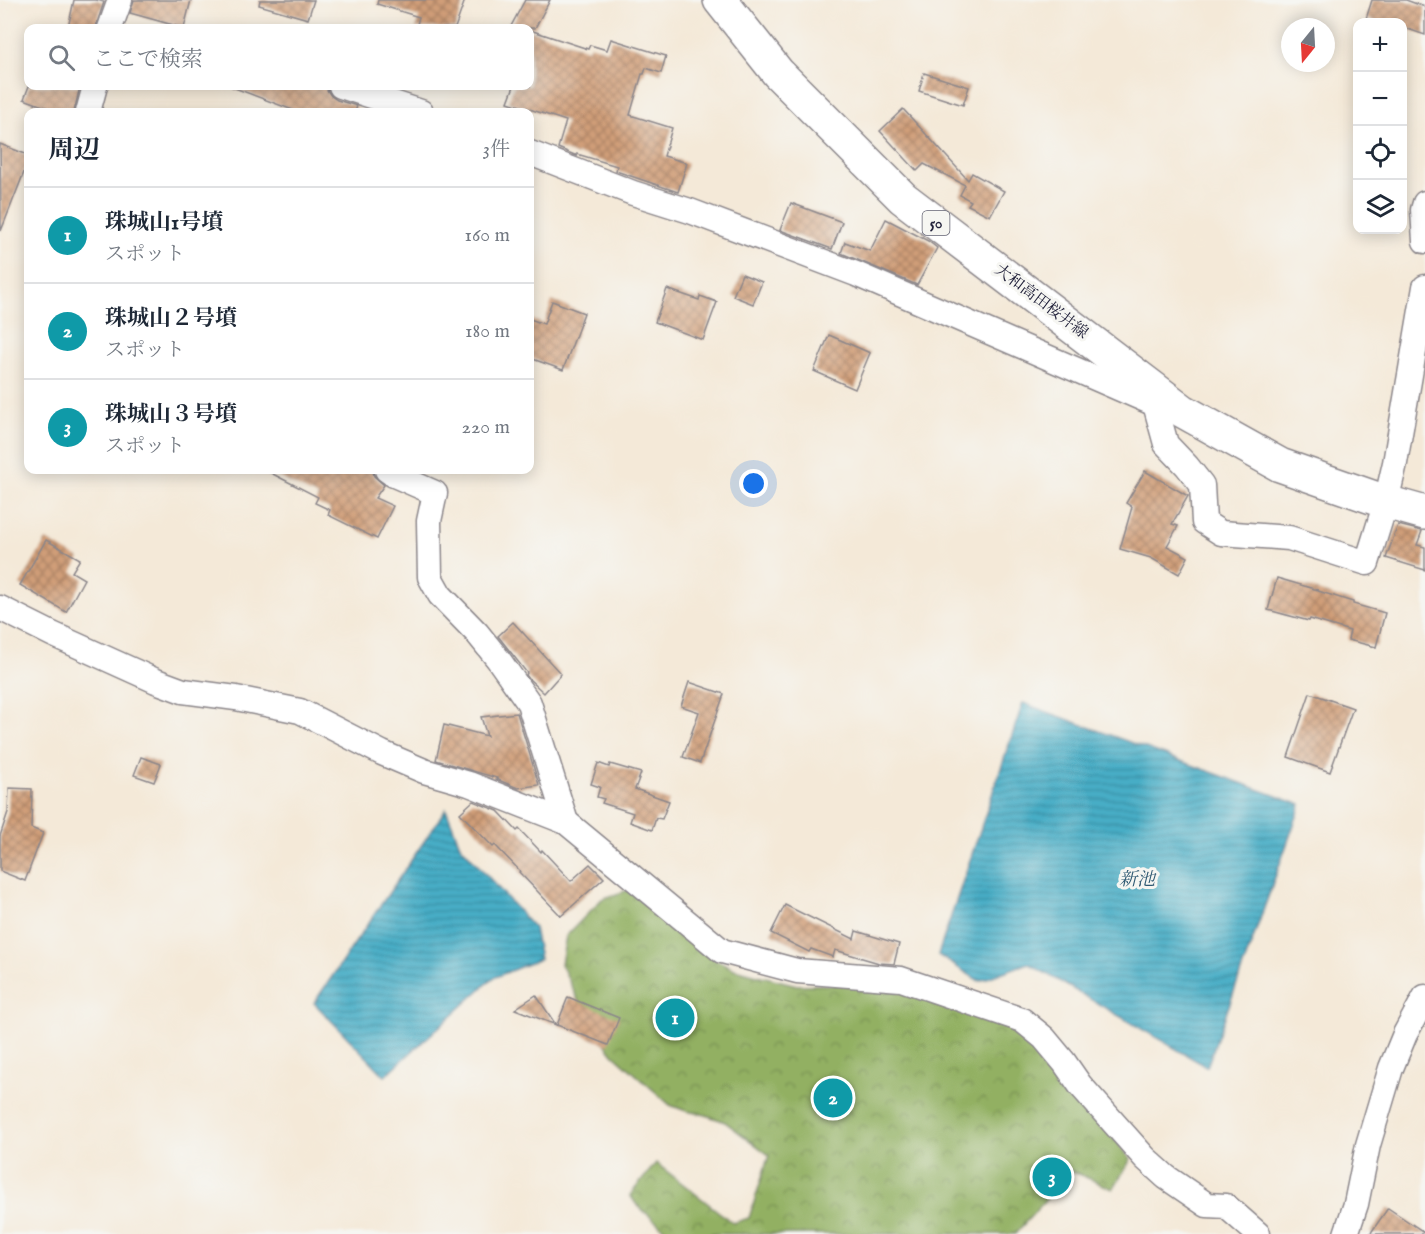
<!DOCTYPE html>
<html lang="ja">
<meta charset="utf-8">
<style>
:root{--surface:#fff;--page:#f6f6f7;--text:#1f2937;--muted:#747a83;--line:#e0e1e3;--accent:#7c3aed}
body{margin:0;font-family:"IM FELL English","Noto Serif JP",serif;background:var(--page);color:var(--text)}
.controls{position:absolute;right:18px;top:18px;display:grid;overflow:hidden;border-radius:12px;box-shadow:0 3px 15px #0003}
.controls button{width:54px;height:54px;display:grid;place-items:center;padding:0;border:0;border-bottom:2px solid var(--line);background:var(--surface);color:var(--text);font:30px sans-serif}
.compass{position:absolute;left:1281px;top:18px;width:54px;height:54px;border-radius:50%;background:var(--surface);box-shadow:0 3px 15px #0003;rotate:198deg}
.you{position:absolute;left:754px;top:484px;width:21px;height:21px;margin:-15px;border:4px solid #fff;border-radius:50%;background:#1a73e8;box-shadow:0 0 0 9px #1a73e833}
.badge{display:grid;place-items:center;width:39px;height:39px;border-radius:50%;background:var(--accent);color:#fff;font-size:20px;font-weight:700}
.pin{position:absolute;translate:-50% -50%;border:3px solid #fff;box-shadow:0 2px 6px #0006}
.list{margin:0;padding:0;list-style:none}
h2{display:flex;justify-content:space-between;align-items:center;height:78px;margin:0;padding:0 24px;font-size:26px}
h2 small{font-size:20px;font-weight:400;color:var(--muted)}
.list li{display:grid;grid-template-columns:39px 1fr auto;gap:18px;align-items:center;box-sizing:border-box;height:96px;padding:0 24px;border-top:2px solid var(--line)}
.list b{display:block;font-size:22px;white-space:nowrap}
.list p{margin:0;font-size:20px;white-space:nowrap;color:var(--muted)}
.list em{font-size:20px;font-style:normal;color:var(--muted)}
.icon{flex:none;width:33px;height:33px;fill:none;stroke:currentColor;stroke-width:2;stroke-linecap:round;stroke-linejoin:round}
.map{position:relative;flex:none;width:1425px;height:1234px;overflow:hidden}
.search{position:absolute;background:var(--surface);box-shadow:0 3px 15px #0003;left:24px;top:24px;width:510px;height:66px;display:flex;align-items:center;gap:15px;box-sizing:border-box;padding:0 21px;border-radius:12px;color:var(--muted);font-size:22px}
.panel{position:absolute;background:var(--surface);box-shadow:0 3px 15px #0003;left:24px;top:108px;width:510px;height:366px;border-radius:12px}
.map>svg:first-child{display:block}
.forest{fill:url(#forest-crowns);stroke:#5a694e;stroke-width:1.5}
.water{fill:url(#water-rules);stroke:#346880;stroke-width:1.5}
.building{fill:url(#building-cross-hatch)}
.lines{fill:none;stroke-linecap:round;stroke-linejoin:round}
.minor-casing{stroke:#8b868a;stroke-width:27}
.primary-casing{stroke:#8b868a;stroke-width:36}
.minor{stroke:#fff;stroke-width:24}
.primary{stroke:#fff;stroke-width:33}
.labels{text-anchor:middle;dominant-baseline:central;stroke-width:6;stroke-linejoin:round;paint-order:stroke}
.shield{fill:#f6f6f2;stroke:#626272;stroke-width:1.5}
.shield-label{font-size:15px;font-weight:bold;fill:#22223b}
.street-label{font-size:16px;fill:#22223b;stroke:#f6f6f2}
.water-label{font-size:18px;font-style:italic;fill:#305a73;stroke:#f6f6f2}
</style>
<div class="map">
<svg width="1425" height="1234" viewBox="0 0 1425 1234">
<defs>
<pattern id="forest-crowns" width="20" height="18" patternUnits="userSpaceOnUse" patternTransform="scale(1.5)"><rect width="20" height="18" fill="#92b062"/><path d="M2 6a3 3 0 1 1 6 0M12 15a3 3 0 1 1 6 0" fill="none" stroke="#778f52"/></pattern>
<pattern id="water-rules" width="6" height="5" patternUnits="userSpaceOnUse" patternTransform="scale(1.5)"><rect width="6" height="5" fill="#46adc6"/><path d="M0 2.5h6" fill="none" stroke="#3a8ca2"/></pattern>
<pattern id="building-cross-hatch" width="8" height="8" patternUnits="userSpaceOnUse" patternTransform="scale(1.5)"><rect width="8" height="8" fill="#d09e78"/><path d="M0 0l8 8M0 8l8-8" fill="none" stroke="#a88064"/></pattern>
</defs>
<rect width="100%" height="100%" fill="#f6f6f2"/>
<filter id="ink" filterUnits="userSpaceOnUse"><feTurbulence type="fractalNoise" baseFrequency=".0167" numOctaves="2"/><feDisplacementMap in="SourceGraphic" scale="12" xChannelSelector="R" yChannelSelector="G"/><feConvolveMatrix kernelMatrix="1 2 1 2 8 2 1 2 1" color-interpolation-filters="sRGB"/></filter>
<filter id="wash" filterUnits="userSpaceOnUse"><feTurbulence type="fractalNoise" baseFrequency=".008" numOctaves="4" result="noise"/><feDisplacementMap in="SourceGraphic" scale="24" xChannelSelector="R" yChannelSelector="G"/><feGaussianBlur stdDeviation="1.35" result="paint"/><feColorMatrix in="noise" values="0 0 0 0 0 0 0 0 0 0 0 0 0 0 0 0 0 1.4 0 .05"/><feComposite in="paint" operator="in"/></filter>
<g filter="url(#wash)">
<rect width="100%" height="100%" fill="#f4e9d8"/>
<path class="forest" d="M628,890L711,957L734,969L797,985L874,984L920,994L1005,1023L1045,1053L1131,1159L1113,1189L1072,1171L1015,1234H670L636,1204L630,1195L656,1163L733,1223L749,1218L769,1155L725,1122L706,1115L686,1111L670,1105L613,1054L588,1021L561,964L566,936L602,899Z"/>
<g class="water">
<path d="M1023,703L1301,805L1207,1067L1028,963L979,981L938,955Z"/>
<path d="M446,809L460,845L534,928L540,959L493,978L385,1076L314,1003Z"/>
</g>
<g id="blocks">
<g class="building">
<path d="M74,0H96L104,2L97,23L96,28H68Z"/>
<path d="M134,0H191L184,28L130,13Z"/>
<path d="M260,0H314L308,19L259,5Z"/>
<path d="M378,0H465L455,28H416L419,17L377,4Z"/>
<path d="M525,0H550L535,28H510Z"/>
<path d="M1372,0H1406L1425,7V35L1402,27V22H1377L1366,19Z"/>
<path d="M530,30L588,49L590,45L607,50L611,39L666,56L661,73L646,68L644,74H642L630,115L672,128L664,156L687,163L678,192L616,171L617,166L577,154V156L558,148L566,121L508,102L514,86H530Z"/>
<path d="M924,73L969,87L963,105L919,91Z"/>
<path d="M29,86H80L74,112H59L24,99Z"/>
<path d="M232,86H327V90L331,96L337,100L357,106L355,112H298L232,87Z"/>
<path d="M903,109L968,180L972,173L1004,191L990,216L968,205L971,201L960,195L965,185L924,164L917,171L880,131Z"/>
<path d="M0,144L28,155V162L1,231Z"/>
<path d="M791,203L842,222L832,249L780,230Z"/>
<path d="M886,219L928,241L937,248L917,285L841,253L845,242L870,251Z"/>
<path d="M742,274L762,282L753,304L733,296Z"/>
<path d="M667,289L699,300L700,296L717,302L703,340L655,322Z"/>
<path d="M552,301L584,313L563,370L530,358V319L544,324Z"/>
<path d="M829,335L870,353L855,389L814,371Z"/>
<path d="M265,470H371L373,471L374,476L384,485L375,498L393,506L377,539L328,515L330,510L315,503L318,497Z"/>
<path d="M1145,471L1188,496L1172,524L1178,526L1167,546L1188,557L1179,574L1151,558L1120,549L1132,507L1126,503Z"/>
<path d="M1398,525L1422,531L1417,545L1425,547V570L1386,558Z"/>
<path d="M46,540L80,559L72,572L84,579L66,612L20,585Z"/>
<path d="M1277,578L1318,590V591L1353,602V604L1385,613L1376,647L1348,640L1350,631L1310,619L1309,621L1268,610Z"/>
<path d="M513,622L561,674L544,693L529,679L526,675L527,673L498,636Z"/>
<path d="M689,682L724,694L700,763L683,757L699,712L681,706Z"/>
<path d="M1310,693L1353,708L1330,772L1288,757Z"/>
<path d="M517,713L539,785L518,788L496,779L497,778L436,760L444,725L487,736L481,717Z"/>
<path d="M141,757L161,764L154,782L134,775Z"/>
<path d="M598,763L609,767L610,764L641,773L635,789L669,801L662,819L656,818L652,830L630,822L633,813L602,803L604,799L597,797L600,787L591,784Z"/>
<path d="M9,788L32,789L31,828L43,833L25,881L0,871V836L8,812Z"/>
<path d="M473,801L498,811L517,831L519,829L541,852L542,850L571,881L590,864L604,878L561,916L519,872L520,871L495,845L493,847L460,813Z"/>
<path d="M785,905L854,939L856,931L899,944L894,964L879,963L835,950L833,957L811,949L809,952L771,933Z"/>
<path d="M536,995L556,1025L515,1009Z"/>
<path d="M568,997L619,1018L608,1045L557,1025Z"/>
<path d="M1388,1208L1425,1233V1234H1370Z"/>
</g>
</g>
</g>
<g filter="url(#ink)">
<use href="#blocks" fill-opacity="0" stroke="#8b868a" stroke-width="1.5"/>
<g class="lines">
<defs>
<g id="minor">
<path d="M110,28L120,0"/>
<path d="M341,86L421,112"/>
<path d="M88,112L95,86"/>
<path d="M530,153L633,193L690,211L856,274L1155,404L1168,407"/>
<path d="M1425,203L1423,210L1425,241"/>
<path d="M1155,404L1166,444L1187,466L1202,485L1204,522L1221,533L1289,538L1367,563L1386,502L1395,463L1425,287"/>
<path d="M387,470L394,475L435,493L429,521L430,577L440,595L477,633L498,659L529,703L566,822"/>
<path d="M0,608L52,634L156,681L183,691L236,698L300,711L382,753L424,771L469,784L566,822L722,951L797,971L901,979L1022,1020L1044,1038L1064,1062L1080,1085L1145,1158L1166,1177L1207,1205L1226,1206L1258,1234"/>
<path d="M1346,1234L1356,1204L1368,1145L1391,1068L1405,1034L1425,997"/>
</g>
<path id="primary" d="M720,0L778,73L903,198L1183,411L1280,465L1386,502L1425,513"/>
</defs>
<use href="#minor" class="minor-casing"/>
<use href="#primary" class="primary-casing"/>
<use href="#minor" class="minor"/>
<use href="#primary" class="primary"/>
</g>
</g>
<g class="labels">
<rect class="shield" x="922.5" y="211" width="27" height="24" rx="4.5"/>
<g class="shield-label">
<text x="936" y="223">50</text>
</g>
<g class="street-label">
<text transform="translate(1041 302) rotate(37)">大和高田桜井線</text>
</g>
<g class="water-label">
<text x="1137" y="880">新池</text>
</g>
</g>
</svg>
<div class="controls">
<button>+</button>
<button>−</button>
<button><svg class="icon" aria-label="locate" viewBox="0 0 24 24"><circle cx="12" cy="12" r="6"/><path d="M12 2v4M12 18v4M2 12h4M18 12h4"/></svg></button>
<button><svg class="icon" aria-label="layers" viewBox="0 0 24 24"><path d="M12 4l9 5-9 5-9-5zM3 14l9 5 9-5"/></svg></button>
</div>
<svg class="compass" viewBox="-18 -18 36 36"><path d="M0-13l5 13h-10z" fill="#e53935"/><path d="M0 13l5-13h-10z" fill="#747a83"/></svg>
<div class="you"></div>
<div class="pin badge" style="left:675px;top:1018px;background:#0f9aa8">1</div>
<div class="pin badge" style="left:833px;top:1098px;background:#0f9aa8">2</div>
<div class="pin badge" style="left:1052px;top:1177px;background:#0f9aa8">3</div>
<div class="search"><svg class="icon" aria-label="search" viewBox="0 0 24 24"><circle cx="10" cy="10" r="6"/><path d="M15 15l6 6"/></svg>ここで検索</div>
<section class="panel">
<h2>周辺<small>3件</small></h2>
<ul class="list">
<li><span class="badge" style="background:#0f9aa8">1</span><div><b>珠城山1号墳</b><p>スポット</p></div><em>160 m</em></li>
<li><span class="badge" style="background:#0f9aa8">2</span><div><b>珠城山２号墳</b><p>スポット</p></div><em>180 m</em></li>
<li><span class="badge" style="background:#0f9aa8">3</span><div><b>珠城山３号墳</b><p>スポット</p></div><em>220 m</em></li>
</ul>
</section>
</div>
